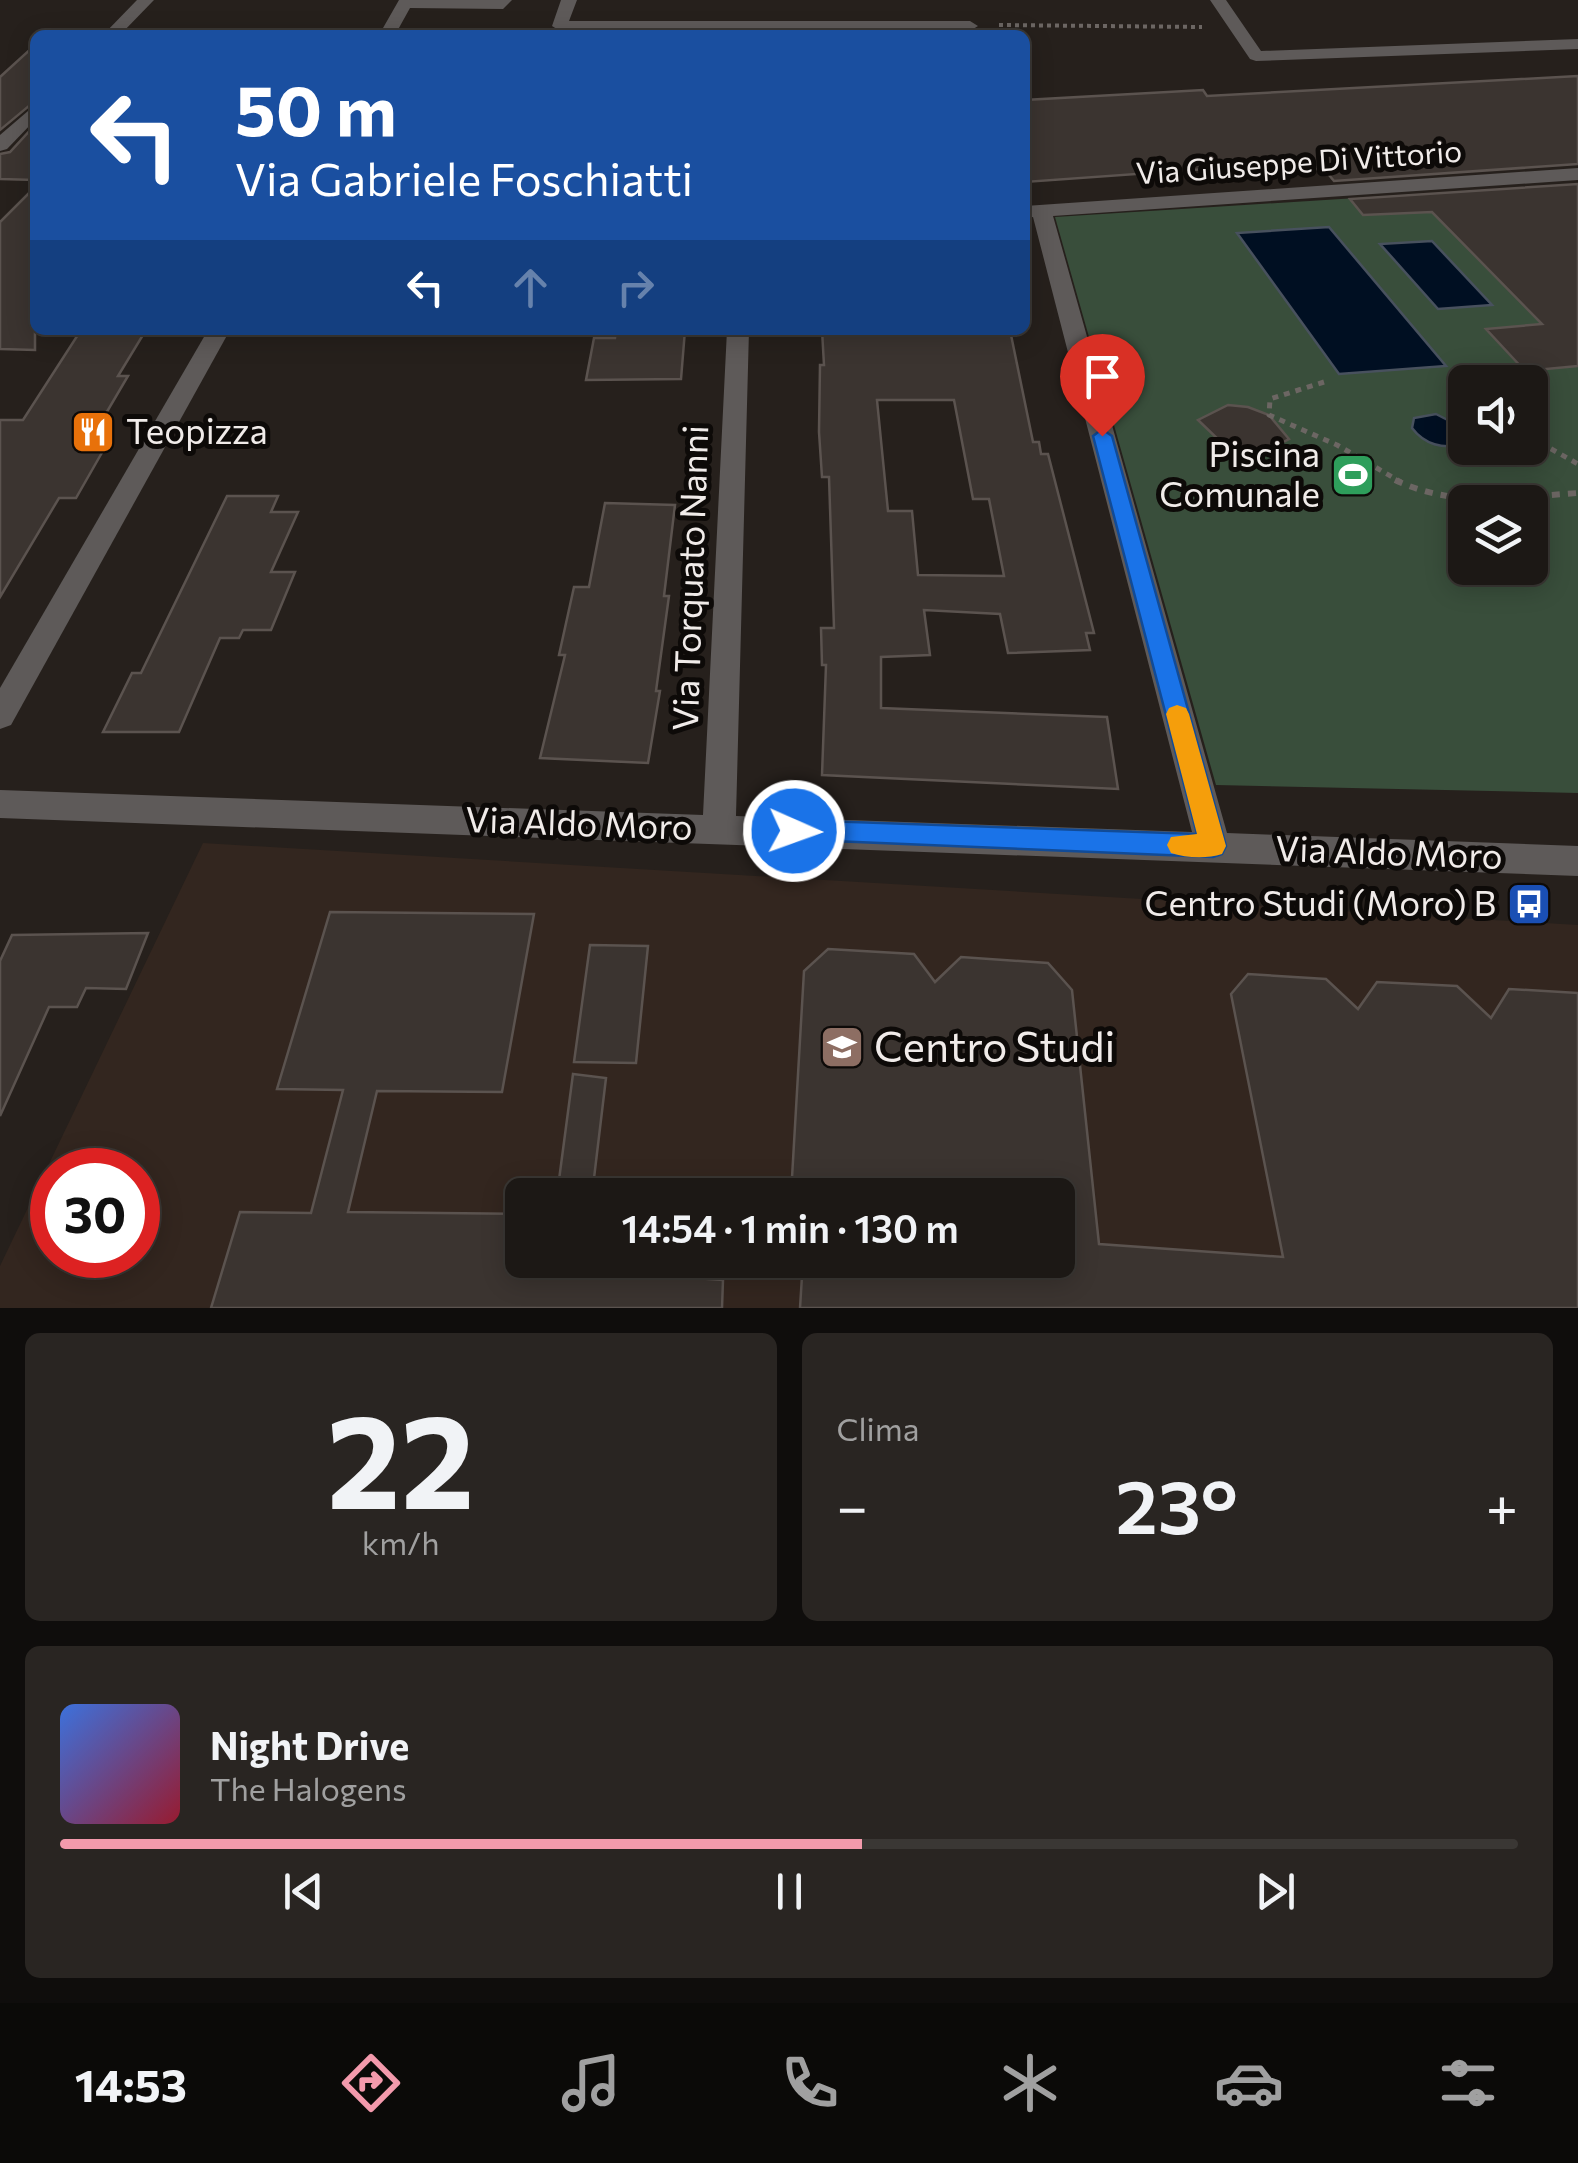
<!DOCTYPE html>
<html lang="it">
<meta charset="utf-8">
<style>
body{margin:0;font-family:Commissioner,sans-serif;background:#292522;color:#f1f3f6;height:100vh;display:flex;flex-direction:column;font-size:38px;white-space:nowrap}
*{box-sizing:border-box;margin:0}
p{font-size:32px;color:#a0a0a0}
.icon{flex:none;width:55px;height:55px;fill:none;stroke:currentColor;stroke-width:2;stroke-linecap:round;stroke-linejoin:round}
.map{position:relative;height:1308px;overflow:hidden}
.sheet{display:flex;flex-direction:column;gap:25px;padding:25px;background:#0f0d0c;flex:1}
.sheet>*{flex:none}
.guide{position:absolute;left:30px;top:30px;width:1000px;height:305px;border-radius:15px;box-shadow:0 5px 25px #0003,0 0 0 2px #3a3734;background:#1a4fa0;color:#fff;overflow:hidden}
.fabs{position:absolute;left:1448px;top:365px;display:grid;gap:20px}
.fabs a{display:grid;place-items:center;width:100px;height:100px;border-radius:15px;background:#1c1815;box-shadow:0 5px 25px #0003,0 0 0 2px #3a3734;font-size:50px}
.speed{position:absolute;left:30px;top:1148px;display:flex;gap:20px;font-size:50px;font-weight:700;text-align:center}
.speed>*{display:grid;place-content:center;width:130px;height:130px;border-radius:50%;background:#1c1815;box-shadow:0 5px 25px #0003,0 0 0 2px #3a3734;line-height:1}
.speed .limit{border:15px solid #d22;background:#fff;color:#111}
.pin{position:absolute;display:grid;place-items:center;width:85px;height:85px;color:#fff;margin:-102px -42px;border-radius:50% 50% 50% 0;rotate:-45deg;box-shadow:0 0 10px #0007}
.pin .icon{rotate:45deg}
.me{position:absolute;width:110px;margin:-55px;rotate:92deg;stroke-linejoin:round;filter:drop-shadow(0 0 8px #0008)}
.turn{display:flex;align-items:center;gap:35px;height:210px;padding:0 40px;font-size:45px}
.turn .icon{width:130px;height:130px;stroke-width:2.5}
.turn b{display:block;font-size:70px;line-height:85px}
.lanes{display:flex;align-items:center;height:95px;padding:0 40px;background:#0003;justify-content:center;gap:50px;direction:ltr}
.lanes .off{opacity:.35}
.big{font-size:75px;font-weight:600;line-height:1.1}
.sheet .tile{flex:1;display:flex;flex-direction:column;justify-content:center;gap:15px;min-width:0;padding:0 35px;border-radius:15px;background:#292522}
.sheet .dial{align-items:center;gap:0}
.dial b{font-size:130px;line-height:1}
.song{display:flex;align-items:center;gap:30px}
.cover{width:120px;height:120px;border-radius:15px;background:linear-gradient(135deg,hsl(220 70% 55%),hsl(350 70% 35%))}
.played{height:10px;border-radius:5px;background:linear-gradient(90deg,#f39aac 55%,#3a3734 55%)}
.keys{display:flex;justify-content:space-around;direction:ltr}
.heat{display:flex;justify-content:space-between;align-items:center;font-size:55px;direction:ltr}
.sheet .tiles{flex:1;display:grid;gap:25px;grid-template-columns:1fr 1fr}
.tile:last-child{grid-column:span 2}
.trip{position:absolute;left:505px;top:1178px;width:570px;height:100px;border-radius:15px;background:#1c1815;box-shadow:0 5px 25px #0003,0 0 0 2px #3a3734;font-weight:600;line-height:100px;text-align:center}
.tab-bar{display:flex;height:160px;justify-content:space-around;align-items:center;background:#0b0a08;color:#a0a0a0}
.tab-bar .icon{width:70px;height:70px}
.tab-bar .on{color:#f39aac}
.tab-bar b{font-size:45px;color:#f1f3f6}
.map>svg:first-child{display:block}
.built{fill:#33261f;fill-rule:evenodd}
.green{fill:#394e3b;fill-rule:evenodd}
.water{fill:#000f22;stroke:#48515e;stroke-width:2.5}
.building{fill:#3b3430;stroke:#5b534f;stroke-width:2.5;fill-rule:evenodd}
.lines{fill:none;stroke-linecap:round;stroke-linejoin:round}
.path-far2{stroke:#6c6663;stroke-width:4;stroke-dasharray:4 4;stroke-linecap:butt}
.path-far1{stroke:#6c6663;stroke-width:5;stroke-dasharray:6 6;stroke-linecap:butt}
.path{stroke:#6c6663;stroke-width:6;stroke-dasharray:8 8;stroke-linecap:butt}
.minor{fill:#5e5a59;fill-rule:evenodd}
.route{fill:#1a73e8;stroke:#114b97;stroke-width:2.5}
.slow{fill:#f59e0b}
.labels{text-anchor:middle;stroke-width:10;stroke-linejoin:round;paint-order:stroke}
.far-street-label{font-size:30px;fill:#f0ebe9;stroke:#0d0a08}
.poi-label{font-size:35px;fill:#f0ebe9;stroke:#0d0a08;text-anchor:end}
.street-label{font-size:35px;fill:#f0ebe9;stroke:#0d0a08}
.near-poi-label{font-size:42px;fill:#f0ebe9;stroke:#0d0a08;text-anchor:start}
</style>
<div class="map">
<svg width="1578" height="1308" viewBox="0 0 1578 1308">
<rect width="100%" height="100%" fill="#26201c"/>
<path class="built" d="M203 843 1578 925V1308H0V1266ZM52 1170H138V1255H52ZM522 1195H1058V1260H522Z"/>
<path class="green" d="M1578 184V793L1216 785 1055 217ZM1465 382H1530V448H1465ZM1465 502H1530V568H1465Z"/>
<g class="water">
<path d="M1329 227 1446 366 1339 374 1237 233Z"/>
<path d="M1432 241 1492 305 1438 309 1380 244Z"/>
<path d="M1436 414 1465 429 1463 444C1443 450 1424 444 1412 428L1414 418Z"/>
</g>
<g class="building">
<path d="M35 45V101L0 130V77Z"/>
<path d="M1578 76V164L1334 181 1324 169 1267 171 1262 165 1025 182V100L1203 90 1207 96Z"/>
<path d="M35 125V180L0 179V154L10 152Z"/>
<path d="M1578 184V366L1525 371 1486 329 1542 324 1432 212 1363 215 1350 199Z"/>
<path d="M35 187V350L0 349V222Z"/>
<path d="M81 330H146L118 376H128L85 449H104L76 498H59L0 597V420H23Z"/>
<path d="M616 330H685L681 379 586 380 594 338H615Z"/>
<path d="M822 330H1010L1033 442H1039L1041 454H1048L1094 633H1086L1090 650 1008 653 1000 614 924 610 930 655 881 657V708L1107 717 1118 789 822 775 826 665H822L821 628H834L829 477H822L819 432 820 365H824ZM877 400H954L973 499H989L1004 576 918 575 912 511H888Z"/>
<path d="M1228 405 1248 407 1269 415 1289 439 1264 452 1249 453 1225 446 1198 420Z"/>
<path d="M227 496H278L271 512H298L271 572H295L271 630H243L239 638H220L179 732H103L132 673H141Z"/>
<path d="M605 503 675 505 664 596H669L656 691H660L648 763 540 758 565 655H559L574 587H589Z"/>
<path d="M330 912 534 914 502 1092 377 1091 348 1212 522 1214V1260H653L652 1275 723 1280 722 1308H211L240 1212 311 1213 343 1090 277 1089Z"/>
<path d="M148 933 126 989 86 988 77 1007H49L0 1116V961L12 935Z"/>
<path d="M590 945 648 946 636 1063 574 1062Z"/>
<path d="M828 949 914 954 935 982 961 957 1048 963 1072 990 1099 1244 1283 1257 1231 994 1248 974 1326 979 1358 1009 1377 982 1457 986 1491 1018 1509 989 1578 993V1308H800L803 1260H1058V1195H791L804 971Z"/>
<path d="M573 1074 606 1078 592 1195H557Z"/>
</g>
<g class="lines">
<path class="path-far2" d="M999 25 1202 27"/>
<g class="path-far1">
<path d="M1459 379 1465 386"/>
<path d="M1324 382 1270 399 1269 415 1337 445 1401 482"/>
<path d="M1530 437 1578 464"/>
</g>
<path class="path" d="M1395 480C1457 509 1513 497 1578 493"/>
<g class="minor">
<path d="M137 0H154L120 35H103Z"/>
<path d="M399 0H512L503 9 410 8 395 35H379Z"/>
<path d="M561 0H577L569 21H970L978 26 970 31H560L552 26Z"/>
<path d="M1210 0H1226L1261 51 1578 39V49L1256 61 1250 59Z"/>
<path d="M35 105V120L7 149 0 151V135Z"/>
<path d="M1578 168V180L1053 216 1227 833 1578 846V876L0 818V790L703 815 727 330H749L736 816 1192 832 1033 217 1025 218V206Z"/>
<path d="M208 330H230L11 725 0 729V688Z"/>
</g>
</g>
<path class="route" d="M1102 429 1112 436 1226 846 1222 854 1213 857 785 839 782 831 785 823 794 820 1197 834 1093 436Z"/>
<path class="slow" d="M1177 705 1186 708 1189 714 1226 846 1222 854C1207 859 1186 858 1171 853L1167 845 1171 837 1197 834 1166 714 1169 708Z"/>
<defs>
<g id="restaurant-square" transform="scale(2.25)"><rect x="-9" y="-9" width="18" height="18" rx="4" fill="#e8710a" stroke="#0d0a08"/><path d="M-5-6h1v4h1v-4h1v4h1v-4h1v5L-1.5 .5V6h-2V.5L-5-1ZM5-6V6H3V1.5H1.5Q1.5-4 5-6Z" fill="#fff"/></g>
<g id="stadium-square" transform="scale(2.25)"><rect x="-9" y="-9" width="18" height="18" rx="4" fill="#2e9e5b" stroke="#0d0a08"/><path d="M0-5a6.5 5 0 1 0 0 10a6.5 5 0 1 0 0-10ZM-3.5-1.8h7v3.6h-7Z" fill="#fff"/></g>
<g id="bus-square" transform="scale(2.25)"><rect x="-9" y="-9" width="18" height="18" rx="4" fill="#1a4fb4" stroke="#0d0a08"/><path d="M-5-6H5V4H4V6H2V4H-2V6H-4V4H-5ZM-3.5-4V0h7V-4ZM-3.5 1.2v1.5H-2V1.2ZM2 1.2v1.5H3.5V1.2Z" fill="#fff"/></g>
<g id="school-square" transform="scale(2.25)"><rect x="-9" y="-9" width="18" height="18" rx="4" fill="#8d6e63" stroke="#0d0a08"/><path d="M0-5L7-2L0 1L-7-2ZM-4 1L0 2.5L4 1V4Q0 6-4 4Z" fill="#fff"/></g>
</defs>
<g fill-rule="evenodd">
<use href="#restaurant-square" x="93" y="432"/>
<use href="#stadium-square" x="1353" y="475"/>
<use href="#bus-square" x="1529" y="904"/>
<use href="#school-square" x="842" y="1047"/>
</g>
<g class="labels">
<g class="far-street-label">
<text transform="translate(1299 163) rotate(-4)" y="10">Via Giuseppe Di Vittorio</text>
</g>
<g class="poi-label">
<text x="126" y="444" text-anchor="start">Teopizza</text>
<text x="1320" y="467">Piscina<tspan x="1320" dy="40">Comunale</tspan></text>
<text x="1496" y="916">Centro Studi (Moro) B</text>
</g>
<g class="street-label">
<text transform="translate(691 578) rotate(-88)" y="12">Via Torquato Nanni</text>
<text transform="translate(579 824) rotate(2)" y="12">Via Aldo Moro</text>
<text transform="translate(1389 853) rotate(2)" y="12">Via Aldo Moro</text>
</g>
<g class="near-poi-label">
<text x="874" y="1062">Centro Studi</text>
</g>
</g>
</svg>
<div class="fabs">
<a><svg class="icon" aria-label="sound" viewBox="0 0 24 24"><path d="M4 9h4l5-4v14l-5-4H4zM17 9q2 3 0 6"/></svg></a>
<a><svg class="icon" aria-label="layers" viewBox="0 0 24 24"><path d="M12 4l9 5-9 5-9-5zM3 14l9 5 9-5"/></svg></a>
</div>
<div class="speed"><div class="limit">30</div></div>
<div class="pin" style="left:1102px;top:436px;background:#d93025"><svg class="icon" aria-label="arrive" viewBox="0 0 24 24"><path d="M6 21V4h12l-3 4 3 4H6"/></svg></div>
<svg class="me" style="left:794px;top:831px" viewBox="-20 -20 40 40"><circle r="17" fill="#1a73e8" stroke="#fff" stroke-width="3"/><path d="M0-11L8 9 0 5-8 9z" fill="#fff"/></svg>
<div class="trip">14:54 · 1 min · 130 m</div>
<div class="guide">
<div class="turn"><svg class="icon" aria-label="left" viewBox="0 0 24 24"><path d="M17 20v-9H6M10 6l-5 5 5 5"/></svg><div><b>50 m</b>Via Gabriele Foschiatti</div></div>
<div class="lanes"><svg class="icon" aria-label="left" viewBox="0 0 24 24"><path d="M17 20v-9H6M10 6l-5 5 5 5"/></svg><svg class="icon off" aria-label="ahead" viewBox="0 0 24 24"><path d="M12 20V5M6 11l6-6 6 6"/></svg><svg class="icon off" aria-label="right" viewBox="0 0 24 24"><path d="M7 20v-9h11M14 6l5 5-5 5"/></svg></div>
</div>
</div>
<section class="sheet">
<div class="tiles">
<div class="tile dial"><b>22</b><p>km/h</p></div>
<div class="tile"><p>Clima</p>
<div class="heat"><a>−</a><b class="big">23°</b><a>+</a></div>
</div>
<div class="tile">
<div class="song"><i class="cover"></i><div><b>Night Drive</b><p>The Halogens</p></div></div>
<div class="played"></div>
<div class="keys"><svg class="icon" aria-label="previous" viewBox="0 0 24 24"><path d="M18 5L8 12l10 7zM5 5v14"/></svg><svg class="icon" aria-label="pause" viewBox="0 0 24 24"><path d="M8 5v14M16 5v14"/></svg><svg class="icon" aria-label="next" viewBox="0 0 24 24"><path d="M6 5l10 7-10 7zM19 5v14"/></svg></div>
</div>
</div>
</section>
<nav class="tab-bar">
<b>14:53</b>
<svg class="icon on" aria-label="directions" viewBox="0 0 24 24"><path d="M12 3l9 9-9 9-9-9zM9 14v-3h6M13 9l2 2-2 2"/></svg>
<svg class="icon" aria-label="music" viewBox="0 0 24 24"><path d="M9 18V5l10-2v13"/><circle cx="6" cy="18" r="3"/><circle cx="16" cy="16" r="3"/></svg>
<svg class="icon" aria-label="phone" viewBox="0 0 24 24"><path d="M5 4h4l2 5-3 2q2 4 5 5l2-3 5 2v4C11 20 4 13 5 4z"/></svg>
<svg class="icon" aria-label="climate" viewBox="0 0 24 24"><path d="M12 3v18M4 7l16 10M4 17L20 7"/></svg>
<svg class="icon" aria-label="car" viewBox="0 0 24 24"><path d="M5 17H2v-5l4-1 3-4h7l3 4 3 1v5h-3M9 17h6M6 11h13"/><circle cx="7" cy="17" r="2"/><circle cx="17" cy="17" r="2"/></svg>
<svg class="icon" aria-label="filters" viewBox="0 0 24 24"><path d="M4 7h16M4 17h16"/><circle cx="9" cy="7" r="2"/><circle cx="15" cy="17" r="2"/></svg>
</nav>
